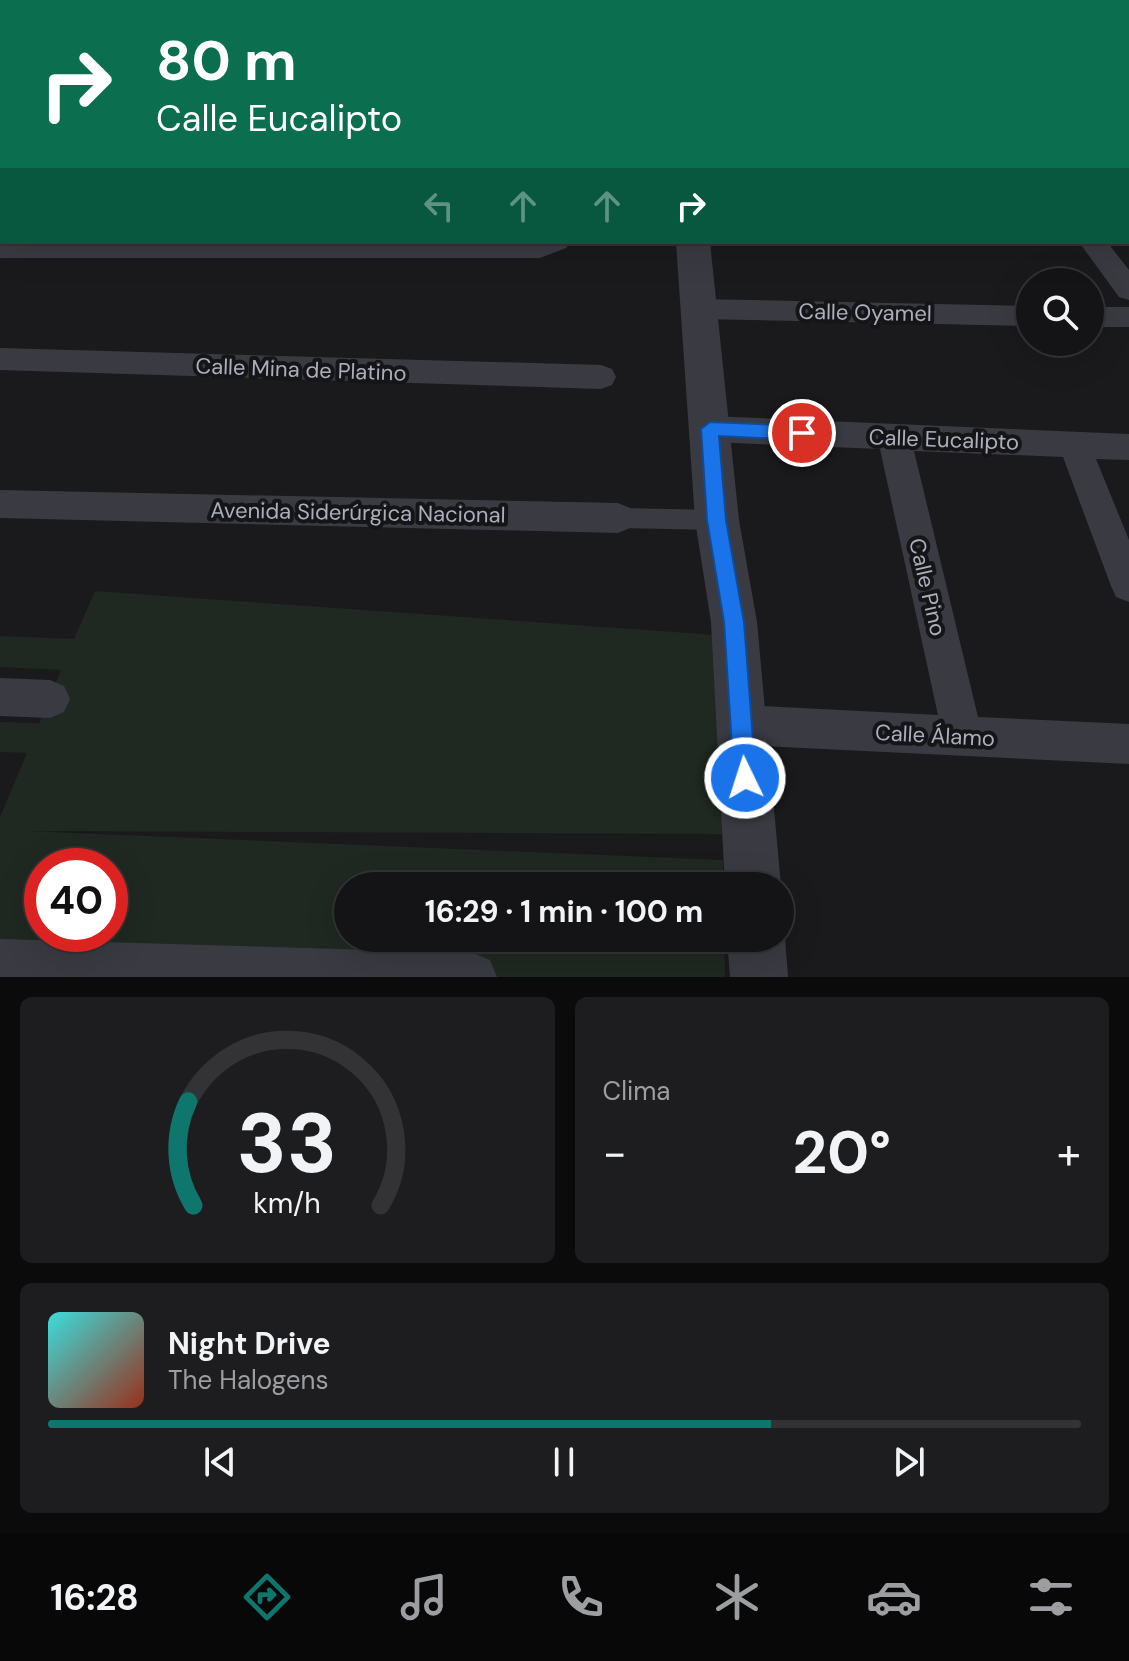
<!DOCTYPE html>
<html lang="es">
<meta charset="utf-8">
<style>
body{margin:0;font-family:"DM Sans",sans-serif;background:#1d1d1f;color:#f1f3f6;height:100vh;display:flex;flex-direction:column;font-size:30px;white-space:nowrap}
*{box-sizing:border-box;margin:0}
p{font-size:26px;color:#9d9ea1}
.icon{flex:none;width:44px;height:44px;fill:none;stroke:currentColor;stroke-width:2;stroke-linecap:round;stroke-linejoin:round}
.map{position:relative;height:977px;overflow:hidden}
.drawer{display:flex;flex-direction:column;gap:20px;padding:20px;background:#0b0b0c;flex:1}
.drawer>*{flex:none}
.top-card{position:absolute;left:0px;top:0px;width:1130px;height:244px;box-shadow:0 8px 32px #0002,0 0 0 2px #333335;background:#0b6e4f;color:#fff;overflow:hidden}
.buttons{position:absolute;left:1016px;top:268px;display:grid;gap:16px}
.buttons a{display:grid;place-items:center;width:88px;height:88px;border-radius:50%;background:#141416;box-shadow:0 8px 32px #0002,0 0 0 2px #333335;font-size:40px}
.speed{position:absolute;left:24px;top:848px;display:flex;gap:16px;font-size:40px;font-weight:700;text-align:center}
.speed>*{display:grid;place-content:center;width:104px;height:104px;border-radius:50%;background:#141416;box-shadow:0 8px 32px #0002,0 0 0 2px #333335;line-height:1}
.speed .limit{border:12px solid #d22;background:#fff;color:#111}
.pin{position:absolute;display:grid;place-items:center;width:68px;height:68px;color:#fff;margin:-34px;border:4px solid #fff;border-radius:50%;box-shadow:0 2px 8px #0007}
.me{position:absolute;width:88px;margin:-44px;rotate:356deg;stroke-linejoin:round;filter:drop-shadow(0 0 6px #0008)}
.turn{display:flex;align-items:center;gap:28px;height:168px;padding:0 24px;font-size:36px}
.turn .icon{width:104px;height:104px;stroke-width:2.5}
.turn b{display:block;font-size:56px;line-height:68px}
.lanes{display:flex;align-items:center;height:76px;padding:0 24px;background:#0003;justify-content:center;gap:40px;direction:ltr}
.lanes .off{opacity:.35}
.big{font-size:60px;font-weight:700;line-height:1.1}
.drawer .tile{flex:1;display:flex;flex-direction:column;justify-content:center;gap:12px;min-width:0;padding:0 28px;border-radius:12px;background:#1d1d1f}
.drawer .dial{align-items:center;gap:0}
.dial svg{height:208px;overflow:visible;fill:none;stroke:#333335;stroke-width:7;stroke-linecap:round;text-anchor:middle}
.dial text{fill:#f1f3f6;stroke:none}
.song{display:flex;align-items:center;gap:24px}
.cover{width:96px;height:96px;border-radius:12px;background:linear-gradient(135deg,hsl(180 70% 55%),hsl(10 70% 35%))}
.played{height:8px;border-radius:4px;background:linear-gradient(90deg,#0f766e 70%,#333335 70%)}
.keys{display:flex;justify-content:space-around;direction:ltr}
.heat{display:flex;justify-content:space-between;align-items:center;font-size:44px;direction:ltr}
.drawer .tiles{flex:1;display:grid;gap:20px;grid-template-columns:1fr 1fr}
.tile:last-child{grid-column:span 2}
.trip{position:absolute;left:334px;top:872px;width:460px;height:80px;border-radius:40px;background:#141416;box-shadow:0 8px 32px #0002,0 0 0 2px #333335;font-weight:700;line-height:80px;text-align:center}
.menu{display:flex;height:128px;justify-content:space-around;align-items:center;background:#080809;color:#9d9ea1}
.menu .icon{width:56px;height:56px}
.menu .selected{color:#0f766e}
.menu b{font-size:36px;color:#f1f3f6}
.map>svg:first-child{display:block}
.green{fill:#1f2821;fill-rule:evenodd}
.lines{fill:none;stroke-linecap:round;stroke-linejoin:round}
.pedestrian{fill:#3a3b42;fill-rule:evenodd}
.minor{fill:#3a3b42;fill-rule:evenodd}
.tertiary{fill:#3a3b42;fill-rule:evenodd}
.route{fill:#1a73e8;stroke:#114b97;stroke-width:2}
.labels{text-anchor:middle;stroke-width:8;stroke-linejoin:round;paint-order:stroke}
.street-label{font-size:22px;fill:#abafbd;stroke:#151518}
</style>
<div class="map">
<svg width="1129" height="977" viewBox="0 0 1129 977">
<rect width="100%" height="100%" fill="#1a1a1d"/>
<path class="green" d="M95 591 717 635 723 834 27 831 723 860V886H348V938H724L725 977H0V817L27 753 0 752V722L39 723 61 670 0 667V636L74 639ZM42 866H110V934H42Z"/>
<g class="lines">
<g class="pedestrian">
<rect x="0" y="87" width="2" height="10"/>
<rect x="0" y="155" width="2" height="10"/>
<path d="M618 508 717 510 726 513 729 520 726 527 717 530 618 528 609 525 606 518 609 511Z"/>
</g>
<g class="minor">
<rect x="584" y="0" width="20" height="2"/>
<path d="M912 0H933L934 2H913Z"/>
<rect x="0" y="67" width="2" height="14"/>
<path d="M0 240 2 242H570L566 248 540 258H0Z"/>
<path d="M1079 242H1107L1129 270V300L1119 297Z"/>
<path d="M699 299 1030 306V326L699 319 689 316 684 309 689 302Z"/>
<rect x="1090" y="307" width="39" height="20"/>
<path d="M0 348 601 365 612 369 616 377 612 385 601 389 0 370Z"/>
<path d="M710 416 1129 434V460L1096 459 1129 540V602L1116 597 1111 586 1063 457 914 451 978 717 1129 724V764L742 745 728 739 722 725 728 711 742 705 938 715 880 449 710 442 699 438 694 429 699 420Z"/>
<path d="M0 490 618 503 630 508 635 518 630 528 618 533 0 518Z"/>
<path d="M0 678 50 680 64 686 70 699 64 712 50 718 0 716Z"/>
<path d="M0 939 473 953 490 960 497 977H0Z"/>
</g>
<g class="tertiary">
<rect x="664" y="0" width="26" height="2"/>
<path d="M676 242H710L739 520 757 622 781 886 780 888 725 886 711 622 695 520Z"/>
<path d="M780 927 785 938 788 977H730L727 938H780Z"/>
</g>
</g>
<path class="route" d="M710 422 802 426 810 433 802 440 719 436 726 520 744 622 756 778 753 786 745 790 737 786 734 778 724 622 707 520 701 429Z"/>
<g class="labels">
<g class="street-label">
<text transform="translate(865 312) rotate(1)" y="8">Calle Oyamel</text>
<text transform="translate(301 369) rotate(2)" y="8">Calle Mina de Platino</text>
<text transform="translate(944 439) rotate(2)" y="8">Calle Eucalipto</text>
<text transform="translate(358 512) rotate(1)" y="8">Avenida Siderúrgica Nacional</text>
<text transform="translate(928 587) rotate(77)" y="8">Calle Pino</text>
<text transform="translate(935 735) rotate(3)" y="8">Calle Álamo</text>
</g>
</g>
</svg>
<div class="buttons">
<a><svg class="icon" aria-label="search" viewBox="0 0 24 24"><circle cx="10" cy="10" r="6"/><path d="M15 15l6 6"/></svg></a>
</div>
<div class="speed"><div class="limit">40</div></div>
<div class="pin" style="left:802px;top:433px;background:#d93025"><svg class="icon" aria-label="arrive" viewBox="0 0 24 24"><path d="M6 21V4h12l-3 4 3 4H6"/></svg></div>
<svg class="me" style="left:745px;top:778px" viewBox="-20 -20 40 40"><circle r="17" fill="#1a73e8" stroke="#fff" stroke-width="3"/><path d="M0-11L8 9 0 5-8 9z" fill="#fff"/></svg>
<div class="trip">16:29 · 1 min · 100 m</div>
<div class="top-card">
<div class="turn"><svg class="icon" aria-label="right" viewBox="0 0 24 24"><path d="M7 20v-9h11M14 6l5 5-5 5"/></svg><div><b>80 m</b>Calle Eucalipto</div></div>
<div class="lanes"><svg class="icon off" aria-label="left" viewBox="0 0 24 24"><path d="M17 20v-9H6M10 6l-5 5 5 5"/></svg><svg class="icon off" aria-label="ahead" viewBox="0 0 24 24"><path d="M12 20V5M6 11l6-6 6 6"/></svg><svg class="icon off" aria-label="ahead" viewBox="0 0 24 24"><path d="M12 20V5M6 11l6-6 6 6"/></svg><svg class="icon" aria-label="right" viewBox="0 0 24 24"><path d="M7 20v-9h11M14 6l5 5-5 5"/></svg></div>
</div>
</div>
<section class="drawer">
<div class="tiles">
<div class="tile dial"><svg viewBox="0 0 100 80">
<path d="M14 69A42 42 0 1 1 86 69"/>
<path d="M14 69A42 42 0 0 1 12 29" stroke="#0f766e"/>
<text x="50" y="56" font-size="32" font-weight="700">33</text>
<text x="50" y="72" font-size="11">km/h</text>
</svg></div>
<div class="tile"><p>Clima</p>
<div class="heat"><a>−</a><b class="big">20°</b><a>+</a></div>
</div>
<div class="tile">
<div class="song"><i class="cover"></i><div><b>Night Drive</b><p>The Halogens</p></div></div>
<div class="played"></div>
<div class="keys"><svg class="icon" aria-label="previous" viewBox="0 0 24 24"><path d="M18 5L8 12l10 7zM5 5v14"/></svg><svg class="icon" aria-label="pause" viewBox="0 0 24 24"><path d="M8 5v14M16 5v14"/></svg><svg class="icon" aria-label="next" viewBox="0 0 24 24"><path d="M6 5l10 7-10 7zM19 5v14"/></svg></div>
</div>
</div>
</section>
<nav class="menu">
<b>16:28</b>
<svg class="icon selected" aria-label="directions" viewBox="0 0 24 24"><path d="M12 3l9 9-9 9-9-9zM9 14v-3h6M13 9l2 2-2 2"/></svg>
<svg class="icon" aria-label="music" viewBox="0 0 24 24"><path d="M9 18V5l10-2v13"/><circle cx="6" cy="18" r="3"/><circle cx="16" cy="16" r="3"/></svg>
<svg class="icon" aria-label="phone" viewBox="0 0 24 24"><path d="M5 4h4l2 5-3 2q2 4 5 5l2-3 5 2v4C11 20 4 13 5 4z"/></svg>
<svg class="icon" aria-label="climate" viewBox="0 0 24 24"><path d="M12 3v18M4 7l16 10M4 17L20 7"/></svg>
<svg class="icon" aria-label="car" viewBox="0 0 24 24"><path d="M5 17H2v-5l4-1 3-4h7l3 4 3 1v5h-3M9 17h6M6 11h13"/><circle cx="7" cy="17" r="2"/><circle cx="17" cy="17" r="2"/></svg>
<svg class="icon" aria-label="filters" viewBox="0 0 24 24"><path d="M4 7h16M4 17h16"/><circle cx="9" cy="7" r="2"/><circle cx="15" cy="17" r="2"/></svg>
</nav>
